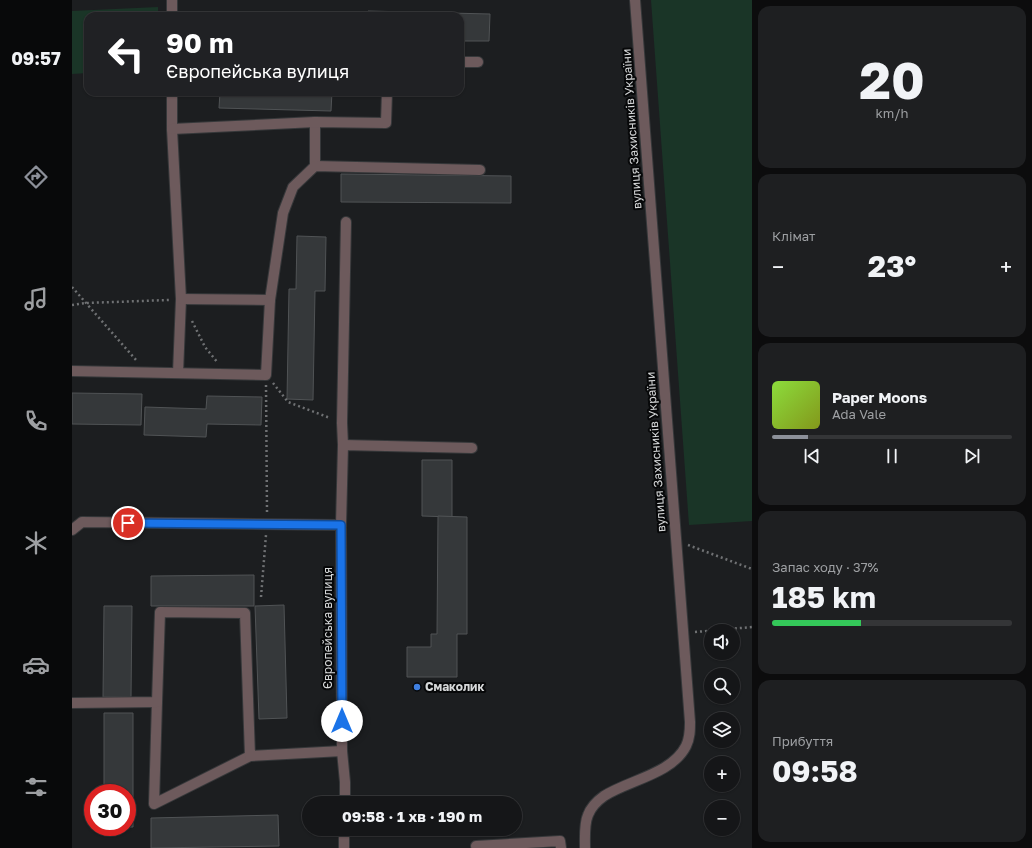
<!DOCTYPE html>
<html lang="uk">
<meta charset="utf-8">
<style>
body{margin:0;font-family:"Golos Text",sans-serif;background:#1e1f21;color:#f1f3f6;height:100vh;display:flex;flex-direction:column;font-size:15px;white-space:nowrap}
*{box-sizing:border-box;margin:0}
p{font-size:13px;color:#9d9fa2}
.icon{flex:none;width:22px;height:22px;fill:none;stroke:currentColor;stroke-width:2;stroke-linecap:round;stroke-linejoin:round}
.map{position:relative;flex:1;overflow:hidden}
.sheet{display:flex;flex-direction:column;gap:6px;padding:6px;background:#0c0c0d;width:280px}
.sheet>*{flex:none}
.hud{position:absolute;left:12px;top:12px;width:380px;height:84px;border-radius:12px;box-shadow:0 1px 3px #0004,0 0 0 1px #343537;background:#202124;color:#fff;overflow:hidden}
.controls{position:absolute;left:632px;top:624px;display:grid;gap:8px}
.controls a{display:grid;place-items:center;width:36px;height:36px;border-radius:50%;background:#151618;box-shadow:0 1px 3px #0004,0 0 0 1px #343537;font-size:20px}
.speed{position:absolute;left:12px;top:784px;display:flex;gap:8px;font-size:20px;font-weight:700;text-align:center}
.speed>*{display:grid;place-content:center;width:52px;height:52px;border-radius:50%;background:#151618;box-shadow:0 1px 3px #0004,0 0 0 1px #343537;line-height:1}
.speed .limit{border:6px solid #d22;background:#fff;color:#111}
.pin{position:absolute;display:grid;place-items:center;width:34px;height:34px;color:#fff;margin:-17px;border:2px solid #fff;border-radius:50%;box-shadow:0 1px 4px #0007}
.me{position:absolute;width:44px;margin:-22px;rotate:0deg;stroke-linejoin:round;filter:drop-shadow(0 0 3px #0008)}
.turn{display:flex;align-items:center;gap:14px;height:84px;padding:0 16px;font-size:18px}
.turn .icon{width:52px;height:52px;stroke-width:2.5}
.turn b{display:block;font-size:28px;line-height:34px}
.big{font-size:30px;font-weight:700;line-height:1.1}
.sheet .tile{flex:1;display:flex;flex-direction:column;justify-content:center;gap:6px;min-width:0;padding:0 14px;border-radius:12px;background:#1e1f21}
.sheet .dial{align-items:center;gap:0}
.dial b{font-size:52px;line-height:1}
.song{display:flex;align-items:center;gap:12px}
.cover{width:48px;height:48px;border-radius:6px;background:linear-gradient(135deg,hsl(90 70% 55%),hsl(70 70% 35%))}
.played{height:4px;border-radius:2px;background:linear-gradient(90deg,#8c9099 15%,#343537 15%)}
.keys{display:flex;justify-content:space-around;direction:ltr}
.heat{display:flex;justify-content:space-between;align-items:center;font-size:22px;direction:ltr}
.charge{height:6px;border-radius:3px;background:linear-gradient(90deg,#34c759 37%,#343537 0)}
.trip{position:absolute;left:230px;top:796px;width:220px;height:40px;border-radius:20px;background:#151618;box-shadow:0 1px 3px #0004,0 0 0 1px #343537;font-weight:700;line-height:40px;text-align:center}
main{display:flex;flex:1;min-height:0}
.menu{display:flex;flex-direction:column;width:72px;justify-content:space-around;align-items:center;background:#08090a;color:#9d9fa2}
.menu .icon{width:28px;height:28px}
.menu .on{color:#8c9099}
.menu b{font-size:18px;color:#f1f3f6}
.map>svg:first-child{display:block}
.green{fill:#1a3527}
.building{fill:#35383a;stroke:#505355}
.lines{fill:none;stroke-linecap:round;stroke-linejoin:round}
.minor-casing{stroke:#36383a;stroke-width:12}
.path{stroke:#6f7173;stroke-width:2.5;stroke-dasharray:2 3;stroke-linecap:butt}
.minor{stroke:#6d5a5c;stroke-width:10}
.route-casing{stroke:#114b97;stroke-width:10}
.route{stroke:#1a73e8;stroke-width:7}
.shop-dot{fill:#3f7fe0;stroke:#070809;stroke-width:1.5}
.labels{text-anchor:middle;stroke-width:4;stroke-linejoin:round;paint-order:stroke}
.street-label{font-size:12px;fill:#d6d8d9;stroke:#070809}
.poi-label{font-size:12px;font-weight:bold;fill:#d6d8d9;stroke:#070809;text-anchor:start}
</style>
<main>
<nav class="menu">
<b>09:57</b>
<svg class="icon on" aria-label="directions" viewBox="0 0 24 24"><path d="M12 3l9 9-9 9-9-9zM9 14v-3h6M13 9l2 2-2 2"/></svg>
<svg class="icon" aria-label="music" viewBox="0 0 24 24"><path d="M9 18V5l10-2v13"/><circle cx="6" cy="18" r="3"/><circle cx="16" cy="16" r="3"/></svg>
<svg class="icon" aria-label="phone" viewBox="0 0 24 24"><path d="M5 4h4l2 5-3 2q2 4 5 5l2-3 5 2v4C11 20 4 13 5 4z"/></svg>
<svg class="icon" aria-label="climate" viewBox="0 0 24 24"><path d="M12 3v18M4 7l16 10M4 17L20 7"/></svg>
<svg class="icon" aria-label="car" viewBox="0 0 24 24"><path d="M5 17H2v-5l4-1 3-4h7l3 4 3 1v5h-3M9 17h6M6 11h13"/><circle cx="7" cy="17" r="2"/><circle cx="17" cy="17" r="2"/></svg>
<svg class="icon" aria-label="filters" viewBox="0 0 24 24"><path d="M4 7h16M4 17h16"/><circle cx="9" cy="7" r="2"/><circle cx="15" cy="17" r="2"/></svg>
</nav>
<div class="map">
<svg width="680" height="848" viewBox="0 0 680 848">
<rect width="100%" height="100%" fill="#1c1e20"/>
<g class="green">
<path d="M579 0H680V521L617 525Z"/>
<path d="M86 7V16H16V73L0 74V11Z"/>
</g>
<g class="building">
<path d="M296 11 418 14 417 41H388V16H296Z"/>
<path d="M148 92H260L259 111 147 108Z"/>
<path d="M269 174 439 176V203L269 202Z"/>
<path d="M225 236 254 237 253 291H243L241 400 215 399 217 289H224Z"/>
<path d="M0 393 70 394 69 425 0 424Z"/>
<path d="M135 396 190 397 189 425 135 424 134 437 72 435 73 407 134 409Z"/>
<path d="M350 460H380V517L350 516Z"/>
<path d="M366 516 395 517V634H385V677H335V647H359V634H365Z"/>
<path d="M182 575V606H79V576Z"/>
<path d="M212 605 215 718 187 719 183 606Z"/>
<path d="M32 606H60L59 697H31Z"/>
<path d="M32 713H61V827H55V793H32Z"/>
<path d="M206 815 207 846 79 848V818Z"/>
</g>
<g class="lines">
<g class="minor-casing">
<g id="minor">
<path d="M100 16V0"/>
<path d="M388 62H406"/>
<path d="M100 92V129L109 299 106 373"/>
<path d="M243 122V166"/>
<path d="M100 129 243 122 314 123 315 92"/>
<path d="M109 299 198 300 211 213 221 187 243 166 408 170"/>
<path d="M0 371 194 375 198 300"/>
<path d="M271 445 270 423 274 222"/>
<path d="M0 530 10 522 269 525"/>
<path d="M85 702 82 804 178 756"/>
<path d="M0 703 85 702 88 612 173 613 178 756 270 751"/>
<path d="M273 803V782L270 751 269 525 271 445 400 448"/>
<path d="M404 846 488 841 489 848"/>
<path d="M272 848V829"/>
<path d="M513 848C513 837 512 824 516 815 519 807 525 801 532 796 557 780 600 774 614 746 618 738 618 730 618 722L563 0"/>
</g>
</g>
<g class="path">
<path d="M0 287 64 360"/>
<path d="M0 305 14 303 97 300"/>
<path d="M120 321 133 347 146 363"/>
<path d="M201 383 216 402 258 418"/>
<path d="M194 385 195 512"/>
<path d="M616 545 680 569"/>
<path d="M189 597 194 535"/>
<path d="M623 632 680 627"/>
</g>
<use href="#minor" class="minor"/>
</g>
<g class="lines">
<g class="route-casing">
<path id="route" d="M56 523 269 525 270 721"/>
</g>
<use href="#route" class="route"/>
</g>
<circle class="shop-dot" cx="345" cy="687" r="4"/>
<g class="labels">
<g class="street-label">
<text transform="translate(560 129) rotate(-94)" y="4">вулиця Захисників України</text>
<text transform="translate(584 452) rotate(-94)" y="4">вулиця Захисників України</text>
<text transform="translate(256 628) rotate(-90)" y="4">Європейська вулиця</text>
</g>
<g class="poi-label">
<text x="353" y="691">Смаколик</text>
</g>
</g>
</svg>
<div class="controls">
<a><svg class="icon" aria-label="sound" viewBox="0 0 24 24"><path d="M4 9h4l5-4v14l-5-4H4zM17 9q2 3 0 6"/></svg></a>
<a><svg class="icon" aria-label="search" viewBox="0 0 24 24"><circle cx="10" cy="10" r="6"/><path d="M15 15l6 6"/></svg></a>
<a><svg class="icon" aria-label="layers" viewBox="0 0 24 24"><path d="M12 4l9 5-9 5-9-5zM3 14l9 5 9-5"/></svg></a>
<a>+</a>
<a>−</a>
</div>
<div class="speed"><div class="limit">30</div></div>
<div class="pin" style="left:56px;top:523px;background:#d93025"><svg class="icon" aria-label="arrive" viewBox="0 0 24 24"><path d="M6 21V4h12l-3 4 3 4H6"/></svg></div>
<svg class="me" style="left:270px;top:721px" viewBox="-20 -20 40 40"><circle r="19" fill="#fff"/><path d="M0-13L10 11 0 6-10 11z" fill="#1a73e8"/></svg>
<div class="trip">09:58 · 1 хв · 190 m</div>
<div class="hud">
<div class="turn"><svg class="icon" aria-label="left" viewBox="0 0 24 24"><path d="M17 20v-9H6M10 6l-5 5 5 5"/></svg><div><b>90 m</b>Європейська вулиця</div></div>
</div>
</div>
<section class="sheet">
<div class="tile dial"><b>20</b><p>km/h</p></div>
<div class="tile"><p>Клімат</p>
<div class="heat"><a>−</a><b class="big">23°</b><a>+</a></div>
</div>
<div class="tile">
<div class="song"><i class="cover"></i><div><b>Paper Moons</b><p>Ada Vale</p></div></div>
<div class="played"></div>
<div class="keys"><svg class="icon" aria-label="previous" viewBox="0 0 24 24"><path d="M18 5L8 12l10 7zM5 5v14"/></svg><svg class="icon" aria-label="pause" viewBox="0 0 24 24"><path d="M8 5v14M16 5v14"/></svg><svg class="icon" aria-label="next" viewBox="0 0 24 24"><path d="M6 5l10 7-10 7zM19 5v14"/></svg></div>
</div>
<div class="tile"><p>Запас ходу · 37%</p><b class="big">185 km</b><div class="charge"></div></div>
<div class="tile"><p>Прибуття</p><b class="big">09:58</b></div>
</section>
</main>
